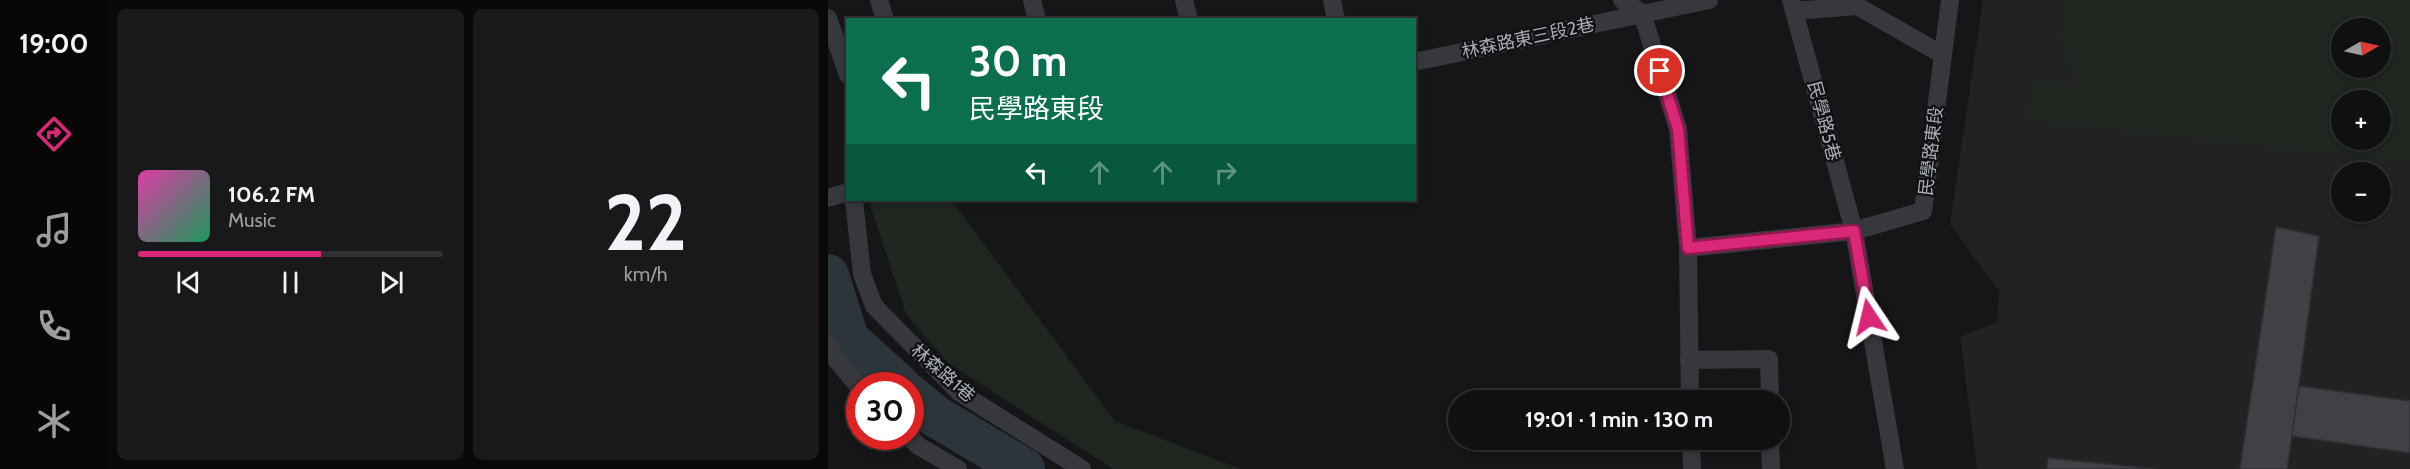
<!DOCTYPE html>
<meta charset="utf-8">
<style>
body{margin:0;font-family:Cabin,"Noto Sans TC",sans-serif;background:#19191b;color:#f1f3f6;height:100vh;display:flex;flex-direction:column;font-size:22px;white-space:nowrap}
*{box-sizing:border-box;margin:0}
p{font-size:20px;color:#9c9d9f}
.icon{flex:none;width:33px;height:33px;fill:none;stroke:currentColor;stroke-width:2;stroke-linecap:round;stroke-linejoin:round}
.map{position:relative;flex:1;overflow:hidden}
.sheet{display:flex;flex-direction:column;gap:9px;padding:9px;background:#09090a;width:720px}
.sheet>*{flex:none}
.banner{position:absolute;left:18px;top:18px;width:570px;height:183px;border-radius:0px;box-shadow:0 3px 9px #0003,0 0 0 2px #303032;background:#0b6e4f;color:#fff;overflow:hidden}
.needle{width:39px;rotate:81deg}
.controls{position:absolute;left:1503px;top:18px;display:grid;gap:12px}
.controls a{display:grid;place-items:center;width:60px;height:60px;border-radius:50%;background:#101012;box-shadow:0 3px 9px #0003,0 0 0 2px #303032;font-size:30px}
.speed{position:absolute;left:18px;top:372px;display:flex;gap:12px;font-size:30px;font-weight:700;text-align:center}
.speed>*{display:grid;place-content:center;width:78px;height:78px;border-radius:50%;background:#101012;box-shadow:0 3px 9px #0003,0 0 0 2px #303032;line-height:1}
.speed .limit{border:9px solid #d22;background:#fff;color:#111}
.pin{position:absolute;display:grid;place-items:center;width:51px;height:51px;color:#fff;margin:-26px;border:3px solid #fff;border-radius:50%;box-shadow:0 2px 6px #0007}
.me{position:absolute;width:66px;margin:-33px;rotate:350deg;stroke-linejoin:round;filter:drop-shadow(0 0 4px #0008)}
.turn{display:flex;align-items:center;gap:21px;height:126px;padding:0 24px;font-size:27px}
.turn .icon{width:78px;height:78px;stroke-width:2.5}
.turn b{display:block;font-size:42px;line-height:51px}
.lanes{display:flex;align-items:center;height:57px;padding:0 24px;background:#0003;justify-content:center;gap:30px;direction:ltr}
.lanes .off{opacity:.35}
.sheet .widget{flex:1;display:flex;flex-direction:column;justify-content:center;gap:9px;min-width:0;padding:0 21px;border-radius:9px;background:#19191b}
.sheet .dial{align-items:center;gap:0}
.dial b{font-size:78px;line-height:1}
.song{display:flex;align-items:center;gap:18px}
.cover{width:72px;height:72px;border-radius:9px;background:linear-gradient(135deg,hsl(320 70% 55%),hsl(150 70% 35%))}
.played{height:6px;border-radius:3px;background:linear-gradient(90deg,#db2777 60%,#303032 60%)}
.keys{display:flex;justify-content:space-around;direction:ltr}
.sheet .tiles{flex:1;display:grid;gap:9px;grid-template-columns:repeat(2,1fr)}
.trip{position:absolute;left:620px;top:390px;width:342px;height:60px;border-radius:30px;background:#101012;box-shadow:0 3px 9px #0003,0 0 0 2px #303032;font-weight:800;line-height:60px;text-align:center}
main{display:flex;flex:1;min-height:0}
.tabs{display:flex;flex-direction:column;width:108px;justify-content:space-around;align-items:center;background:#060607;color:#9c9d9f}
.tabs .icon{width:42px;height:42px}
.tabs .current{color:#db2777}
.tabs b{font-size:27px;color:#f1f3f6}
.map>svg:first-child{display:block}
.built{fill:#222225;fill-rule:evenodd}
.green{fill:#1e261f;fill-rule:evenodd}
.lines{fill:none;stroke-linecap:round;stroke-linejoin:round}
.river{stroke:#2c353c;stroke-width:42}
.building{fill:#404145;stroke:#303034;stroke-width:1.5}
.street{stroke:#37383d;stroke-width:18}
.route-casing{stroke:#8e194d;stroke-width:15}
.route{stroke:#db2777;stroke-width:10}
.labels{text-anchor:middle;stroke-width:4.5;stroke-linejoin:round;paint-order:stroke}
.street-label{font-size:18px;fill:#a8adb8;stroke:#111113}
</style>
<main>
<nav class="tabs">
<b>19:00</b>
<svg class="icon current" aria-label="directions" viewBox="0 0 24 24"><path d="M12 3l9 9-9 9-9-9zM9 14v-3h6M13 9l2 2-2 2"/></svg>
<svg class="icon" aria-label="music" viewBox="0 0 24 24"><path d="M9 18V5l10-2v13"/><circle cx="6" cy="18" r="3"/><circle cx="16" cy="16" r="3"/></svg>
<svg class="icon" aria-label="phone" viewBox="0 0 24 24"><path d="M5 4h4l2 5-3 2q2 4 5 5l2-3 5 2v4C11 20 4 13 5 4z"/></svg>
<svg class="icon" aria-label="climate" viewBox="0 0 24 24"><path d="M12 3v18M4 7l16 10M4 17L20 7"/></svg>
</nav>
<section class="sheet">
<div class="tiles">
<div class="widget">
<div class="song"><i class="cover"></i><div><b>106.2 FM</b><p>Music</p></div></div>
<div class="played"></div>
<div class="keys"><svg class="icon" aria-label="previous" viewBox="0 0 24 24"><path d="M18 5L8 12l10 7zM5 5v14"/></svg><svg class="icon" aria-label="pause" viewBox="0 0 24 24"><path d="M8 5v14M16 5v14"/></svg><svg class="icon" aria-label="next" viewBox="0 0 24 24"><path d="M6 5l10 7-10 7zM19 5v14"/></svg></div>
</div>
<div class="widget dial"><b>22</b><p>km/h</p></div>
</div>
</section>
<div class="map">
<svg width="1582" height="469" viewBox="0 0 1582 469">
<rect width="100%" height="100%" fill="#161618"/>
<path class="built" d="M1155 0H1582V469H1149L1132 337 1169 322 1171 291 1122 224ZM1514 28H1552V68H1514ZM1514 100H1552V140H1514ZM1514 172H1552V212H1514Z"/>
<g class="green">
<path d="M1235 0H1582V162L1200 120 1205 81 1250 87 1234 38ZM1514 28H1552V68H1514ZM1514 100H1552V140H1514Z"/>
<path d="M51 200H123L287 421 413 469H285L120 363 78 314 41 201Z"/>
</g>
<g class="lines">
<g class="river">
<path d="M0 275 20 339 72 386"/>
<path d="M82 395 107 416 196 469"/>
</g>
</g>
<g class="building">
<path d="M1448 227 1491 236 1464 436 1459 469H1412Z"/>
<path d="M1471 386 1582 401V453L1464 436Z"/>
<path d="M1220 458 1328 469H1219Z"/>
</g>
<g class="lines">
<g class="street">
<path d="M51 0 57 20"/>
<path d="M204 0 209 20"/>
<path d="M356 0 361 20"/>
<path d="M504 0 508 20"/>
<path d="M794 0 814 13 850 129 860 248 1026 231 1095 211 1122 0"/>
<path d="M963 0 1026 231 1067 469"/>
<path d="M966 11 1029 6 1115 55"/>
<path d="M0 18 20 75"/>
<path d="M586 62 881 0"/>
<path d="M0 198 20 192"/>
<path d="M26 200 34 274 46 306 131 392 254 469"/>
<path d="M860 248 862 400"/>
<path d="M0 344 9 361 32 388"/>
<path d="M861 360 941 359 942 400"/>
<path d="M81 436 89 445 130 469"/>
<path d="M863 440 864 469"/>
<path d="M942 440 943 469"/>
</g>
</g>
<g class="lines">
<g class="route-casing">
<path id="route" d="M832 71 850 129 860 248 1026 231 1041 317"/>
</g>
<use href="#route" class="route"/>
</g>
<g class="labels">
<g class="street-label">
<text transform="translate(700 38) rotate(-12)" y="6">林森路東三段2巷</text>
<text transform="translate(996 121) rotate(75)" y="6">民學路5巷</text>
<text transform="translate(1103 151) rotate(-83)" y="6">民學路東段</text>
<text transform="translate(115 373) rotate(41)" y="6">林森路1巷</text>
</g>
</g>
</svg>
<div class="controls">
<a><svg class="needle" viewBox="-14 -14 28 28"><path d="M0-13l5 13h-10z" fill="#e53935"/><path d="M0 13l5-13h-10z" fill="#9c9d9f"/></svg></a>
<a>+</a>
<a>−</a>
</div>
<div class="speed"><div class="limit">30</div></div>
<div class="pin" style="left:832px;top:71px;background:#d93025"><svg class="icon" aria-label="arrive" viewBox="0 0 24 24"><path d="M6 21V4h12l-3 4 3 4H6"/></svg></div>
<svg class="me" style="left:1041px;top:317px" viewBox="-20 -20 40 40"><path d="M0-17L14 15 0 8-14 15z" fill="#db2777" stroke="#fff" stroke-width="4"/></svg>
<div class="trip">19:01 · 1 min · 130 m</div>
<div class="banner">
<div class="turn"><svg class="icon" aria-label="left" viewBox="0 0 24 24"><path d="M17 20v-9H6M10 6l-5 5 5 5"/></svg><div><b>30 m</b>民學路東段</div></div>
<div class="lanes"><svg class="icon" aria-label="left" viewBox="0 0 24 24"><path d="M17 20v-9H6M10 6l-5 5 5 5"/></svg><svg class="icon off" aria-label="ahead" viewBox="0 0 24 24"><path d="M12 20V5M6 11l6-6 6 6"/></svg><svg class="icon off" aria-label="ahead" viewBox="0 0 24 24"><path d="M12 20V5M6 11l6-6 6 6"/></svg><svg class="icon off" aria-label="right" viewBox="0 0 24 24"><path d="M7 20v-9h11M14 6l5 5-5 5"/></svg></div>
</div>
</div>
</main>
